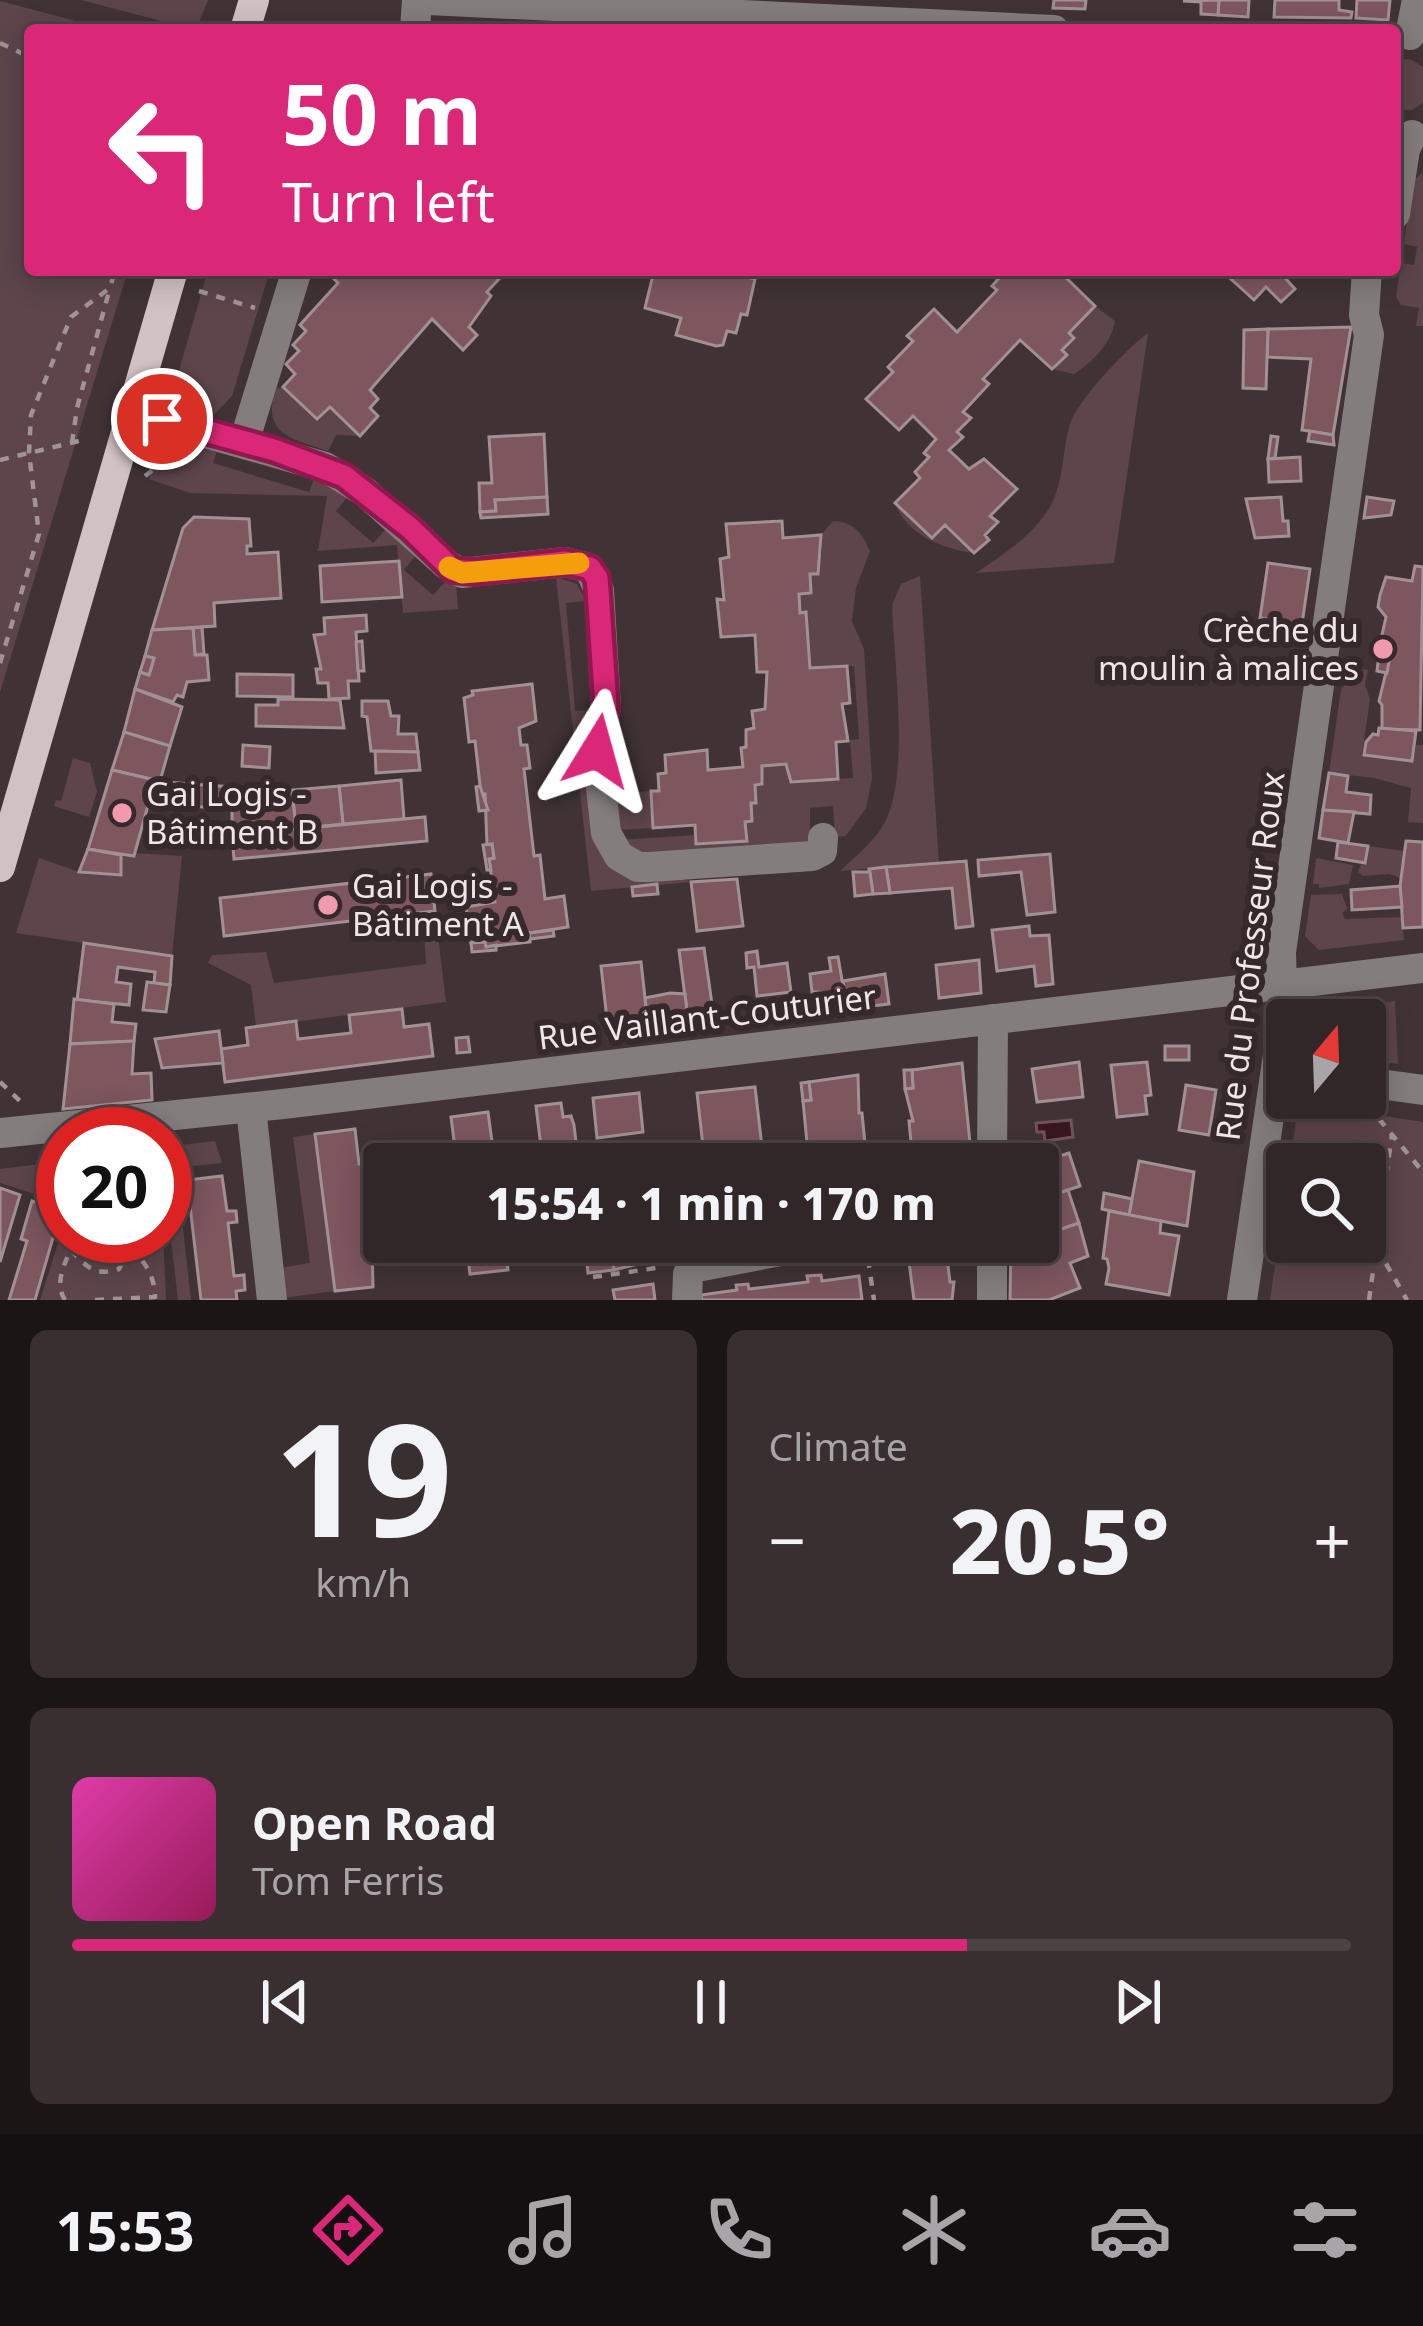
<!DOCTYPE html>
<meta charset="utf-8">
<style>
body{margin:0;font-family:"Noto Sans",sans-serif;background:#392e30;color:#f1f3f6;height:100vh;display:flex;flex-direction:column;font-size:45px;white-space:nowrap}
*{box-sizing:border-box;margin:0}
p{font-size:39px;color:#a8a5a8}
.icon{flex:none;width:66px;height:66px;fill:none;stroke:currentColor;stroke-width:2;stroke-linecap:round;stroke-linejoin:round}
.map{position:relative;height:1300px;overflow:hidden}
.drawer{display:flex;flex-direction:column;gap:30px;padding:30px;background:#1b1516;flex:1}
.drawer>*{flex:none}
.banner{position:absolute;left:24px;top:24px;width:1377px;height:252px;border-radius:12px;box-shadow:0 6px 30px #0003,0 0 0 3px #4c4345;background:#db2777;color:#fff;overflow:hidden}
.needle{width:78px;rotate:19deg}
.buttons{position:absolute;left:1266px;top:999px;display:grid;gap:24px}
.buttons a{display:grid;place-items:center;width:120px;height:120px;border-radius:12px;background:#312628;box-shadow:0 6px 30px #0003,0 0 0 3px #4c4345;font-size:60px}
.speed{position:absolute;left:36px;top:1107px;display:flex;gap:24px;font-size:60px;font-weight:700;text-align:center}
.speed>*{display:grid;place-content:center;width:156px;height:156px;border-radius:50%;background:#312628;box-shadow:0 6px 30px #0003,0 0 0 3px #4c4345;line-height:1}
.speed .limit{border:18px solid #d22;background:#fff;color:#111}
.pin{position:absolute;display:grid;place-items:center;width:102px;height:102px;color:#fff;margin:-51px;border:6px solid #fff;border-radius:50%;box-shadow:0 3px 12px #0007}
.me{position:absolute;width:132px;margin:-66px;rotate:8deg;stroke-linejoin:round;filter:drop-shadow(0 0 9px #0008)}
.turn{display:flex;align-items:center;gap:42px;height:252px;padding:0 60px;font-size:54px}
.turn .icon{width:156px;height:156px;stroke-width:2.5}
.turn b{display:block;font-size:84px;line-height:102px}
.big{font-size:90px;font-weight:800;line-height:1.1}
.drawer .card{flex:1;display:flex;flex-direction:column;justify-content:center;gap:18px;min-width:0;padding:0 42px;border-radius:18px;background:#392e30}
.drawer .dial{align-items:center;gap:0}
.dial b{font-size:156px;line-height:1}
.song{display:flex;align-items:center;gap:36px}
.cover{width:144px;height:144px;border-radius:18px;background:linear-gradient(135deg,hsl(320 70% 55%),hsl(330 70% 35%))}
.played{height:12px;border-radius:6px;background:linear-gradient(90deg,#db2777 70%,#4c4345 70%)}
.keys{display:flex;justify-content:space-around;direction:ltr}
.heat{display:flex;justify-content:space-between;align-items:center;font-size:66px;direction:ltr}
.drawer .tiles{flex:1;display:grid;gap:30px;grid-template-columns:1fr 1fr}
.card:last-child{grid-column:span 2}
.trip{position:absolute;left:363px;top:1143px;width:696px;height:120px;border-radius:12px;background:#312628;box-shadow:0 6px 30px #0003,0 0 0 3px #4c4345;font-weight:800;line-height:120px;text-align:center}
.dock{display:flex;height:192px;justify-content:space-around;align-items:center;background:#140f10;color:#a8a5a8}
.dock .icon{width:84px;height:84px}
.dock .current{color:#db2777}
.dock b{font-size:54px;color:#f1f3f6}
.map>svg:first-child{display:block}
.green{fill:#5d454a}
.water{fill:#38171f;stroke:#6f555b;stroke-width:3}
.building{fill:#7d565e;stroke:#a29194;stroke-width:3}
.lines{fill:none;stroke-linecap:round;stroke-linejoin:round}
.path{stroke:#a09496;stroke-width:4.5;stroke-dasharray:9 9;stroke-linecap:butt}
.minor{stroke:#847d7e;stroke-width:30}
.major{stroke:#d0c1c4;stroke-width:30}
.route-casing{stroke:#8e194d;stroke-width:30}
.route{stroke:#db2777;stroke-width:21}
.slow{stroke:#f59e0b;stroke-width:21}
.poi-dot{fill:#f29aad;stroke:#36292b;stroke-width:4.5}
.labels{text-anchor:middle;stroke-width:12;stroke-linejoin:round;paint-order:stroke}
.poi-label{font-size:33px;fill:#efe6e7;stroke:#36292b;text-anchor:start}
.street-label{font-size:33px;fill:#efe6e7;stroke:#36292b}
</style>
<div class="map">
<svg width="1423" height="1300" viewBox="0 0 1423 1300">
<rect width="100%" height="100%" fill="#413335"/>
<g class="green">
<path d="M81 0H208L196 30Z"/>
<path d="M0 1 110 30H30V270H128L0 692Z"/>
<path d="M1410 59 1423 67V103L1412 110H1395V60Z"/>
<path d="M1423 172V326H1416L1419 308 1401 305 1396 297 1401 263 1414 265 1417 247 1404 244 1412 182Z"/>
<path d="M208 270H270L232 396 207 422 175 413 170 402Z"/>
<path d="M1095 306 1115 321C1112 342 1092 363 1074 374L1052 369 1066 355 1062 350 1074 338 1069 333Z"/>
<path d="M1148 333 1114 563 976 573C1004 554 1034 535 1051 505 1064 480 1062 451 1070 424 1078 400 1127 348 1148 333Z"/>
<path d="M283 387 317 419 330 407 360 436 336 435 328 451C292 438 262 436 275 389Z"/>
<path d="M164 436 218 447 213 463 309 492 316 474 349 495 336 511 373 543 387 528 417 554 404 570 433 595 447 580 456 584 458 609 403 613 397 545 318 551 327 496 190 493 149 479Z"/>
<path d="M895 503 932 537 945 525 974 553C942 549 907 535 895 503Z"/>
<path d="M833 521C854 522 862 533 870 551L856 588 852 621 864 649 872 779 866 808 846 836 835 837 833 806 810 808V842L641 857 619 840 696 835 697 844 746 841 745 822 752 821 751 803 756 802 755 785 762 784V766L786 764 792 782 853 778 850 740 859 739 854 666 810 668 805 612 800 613 799 594 810 593V574L818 573 817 555 822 554 821 535Z"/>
<path d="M920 576 939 863 840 871C856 856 874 842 885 822 910 773 894 662 892 605L901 584Z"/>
<path d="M556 577 577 584 586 601 566 603 575 711 595 710V838L691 882 591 891Z"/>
<path d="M1362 669 1368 670 1365 685 1370 699 1362 755 1413 762 1416 745H1423V823L1408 822 1411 788 1374 778 1329 773 1341 689Z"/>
<path d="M617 731 621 793 651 791 653 828 616 830 609 734Z"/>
<path d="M73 758 90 763 97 792 89 817 54 806 56 800 61 801Z"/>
<path d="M1368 846 1405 851 1401 878 1389 874 1363 876 1358 872Z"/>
<path d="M134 853 182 856 172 956 16 933 39 858 85 874 120 875 121 855Z"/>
<path d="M1316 858 1353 865 1349 884 1319 888V884H1313Z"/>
<path d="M1342 894 1347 909 1342 913 1345 919 1402 917 1404 940 1319 950 1305 936 1311 895Z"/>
<path d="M435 911 446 1002 256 1027 251 985 208 963 212 955 266 952 274 983 426 964 423 913Z"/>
<path d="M1395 1001 1398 1064 1365 1059V1020H1357L1359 1006Z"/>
<path d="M1292 1098H1346L1345 1110 1423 1122V1300H1270L1287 1183V1242H1365V1164H1290L1298 1106 1291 1104Z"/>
<path d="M315 1134 335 1291 283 1298 279 1268 310 1263 293 1137Z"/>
<path d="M215 1141 222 1163 183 1167 181 1145Z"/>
<path d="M174 1147 191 1300H178L165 1189V1149Z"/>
<path d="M63 1161V1203L0 1183V1169Z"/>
<path d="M63 1228V1236H163L166 1300H40Z"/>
</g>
<path class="water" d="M1071 1120 1073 1137 1045 1141 1044 1132H1037L1036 1123Z"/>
<g class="building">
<path d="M1054 0H1086L1085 9 1053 8Z"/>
<path d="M1219 0H1249L1248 17 1218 15Z"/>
<path d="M1219 0 1218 15 1201 14V2L1183 1Z"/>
<path d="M1275 0H1339V10L1352 12 1351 18 1274 17Z"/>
<path d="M1357 0H1390L1388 20 1356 18Z"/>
<path d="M325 270H500L496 275 499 279 487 292 491 296 469 327 477 335 463 350 432 319 370 390 378 399 370 408 378 416 360 436 330 407 317 419 283 387 295 374 286 364 299 351 293 345 306 331 300 325 338 283Z"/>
<path d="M658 270H722L755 279 747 315 741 314 736 333 727 331 723 345 716 346 676 335 681 318 645 308 654 271Z"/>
<path d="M1006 270H1058L1095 306 1069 333 1074 338 1062 350 1067 355 1052 369 1020 340 983 379 989 384 963 412 971 418 957 432 963 437 949 450 969 469 984 459 1017 489 990 516 998 522 985 535 989 540 974 553 945 525 932 538 895 503 920 478 915 472 929 457 924 453 936 439 913 416 899 430 866 399 893 372 888 367 913 341 907 336 934 309 957 332 997 290 992 286Z"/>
<path d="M1221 270H1296L1286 279 1295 289 1281 302 1266 287 1254 300Z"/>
<path d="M1351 327 1333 435 1302 430 1311 359 1267 357 1268 329Z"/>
<path d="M1268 329 1266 389 1243 388 1244 330Z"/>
<path d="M1310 431 1333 435 1334 445 1308 441Z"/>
<path d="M544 434 547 497 495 500 496 511 480 512 479 483H492L489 437Z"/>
<path d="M1271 436 1278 437 1275 458 1268 459Z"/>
<path d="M1300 457 1301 481 1269 482 1268 459Z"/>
<path d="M547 497 548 514 481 518 480 512 496 511 495 500Z"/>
<path d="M1281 497 1283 521H1288L1289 536 1255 538 1246 499Z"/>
<path d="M1367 497 1394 501 1391 515 1364 518Z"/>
<path d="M194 517 249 519 251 546H247V554L278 552 281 598 214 603 215 626 152 630 183 528Z"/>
<path d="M782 521 783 538 821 535 818 574H810L811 593 799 594 800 613 806 612 810 668 847 666 850 703 842 704 848 741 836 742 838 779 791 782 786 764 762 766V784L755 785 756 803H751L752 821 745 822 747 841 696 844 695 825 653 828 651 791H659L658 774 666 773 665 755 707 750 708 770 743 767 741 748 746 747V730L754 728 752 711 765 709 767 672H757L755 635 721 637 717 599 724 600 720 559 729 557 726 524Z"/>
<path d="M399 561 402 597 322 602 320 566Z"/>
<path d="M1268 563 1310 569 1302 624 1260 618Z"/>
<path d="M1415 566 1423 567 1420 730 1382 729V705L1379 701 1390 656 1378 653 1386 617 1378 607 1380 595 1386 577 1412 581Z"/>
<path d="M366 615 367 631 356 632 359 681H348L349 698 329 699 328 683H318L316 669H321L314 635 325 634 324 618Z"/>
<path d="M202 627 204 654 195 655 193 628Z"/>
<path d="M193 628 195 655H207L209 680 187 682 183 697 177 695 173 702 135 689 140 672 149 675 154 658 145 656 152 630Z"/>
<path d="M362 641 364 671H358L356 642Z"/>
<path d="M1379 654 1390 656 1387 673 1377 671Z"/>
<path d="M145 656 154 658 149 675 140 672Z"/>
<path d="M237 674 293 675V697L237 696Z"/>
<path d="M532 684 536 721 519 728 521 745H527L530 768 524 769 534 856 540 855 545 899 564 896 568 927 529 933 530 942 486 947 485 942 471 943 466 907 495 902 489 859 494 858 492 844 487 845 485 794H481L475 741 469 742 464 698 473 695 472 691Z"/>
<path d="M135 689 182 707 170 746 124 732Z"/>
<path d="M278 699 340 700 344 728 256 726V705H278Z"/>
<path d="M362 701H388L391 716H399L398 734H416L418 752 371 751 367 717 362 716Z"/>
<path d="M1379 728 1416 731 1412 761 1364 755 1366 742 1373 734 1378 735Z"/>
<path d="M124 732 170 746 160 781 112 770Z"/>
<path d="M243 745 270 747 269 768 242 766Z"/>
<path d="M375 751 418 752 420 770 376 773Z"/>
<path d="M112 770 155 780 134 856 88 849Z"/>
<path d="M1329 773 1348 776 1346 792 1371 795 1370 814 1323 810Z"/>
<path d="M401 780 404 819 343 824 339 786Z"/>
<path d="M165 782 232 787 230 809 162 804Z"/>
<path d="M339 786 343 824 296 829 292 790Z"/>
<path d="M480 786 488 810 479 811 476 787Z"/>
<path d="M292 790 296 829 232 835V796Z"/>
<path d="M1323 810 1354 812 1348 843 1319 838Z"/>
<path d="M425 817 427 841 234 859 232 835Z"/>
<path d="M1406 841 1423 842V927L1403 928 1400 886Z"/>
<path d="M1338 842 1368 846 1365 863 1336 858Z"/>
<path d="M492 844 494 858 489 859 491 870H487L483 845Z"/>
<path d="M88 849 121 855V875L79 872Z"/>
<path d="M1050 854 1055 912 1027 915 1021 872 979 876 978 860Z"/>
<path d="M966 861 973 926 956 928 952 888 890 893 886 867Z"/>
<path d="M886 867 890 893 873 894 869 869Z"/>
<path d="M853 872H870L873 894 855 896Z"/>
<path d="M431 874 435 911 224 936 220 898Z"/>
<path d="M737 879 743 926 697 931 691 882Z"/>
<path d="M657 884 658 894 633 896 632 887Z"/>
<path d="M1400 886 1402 907 1352 910 1351 890Z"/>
<path d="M1029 926 1030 936 1049 935 1053 984 1036 986 1034 966 997 971 992 930Z"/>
<path d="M553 930 554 936 530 939 529 933Z"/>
<path d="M485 942 486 947 496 945V950L472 952 471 943Z"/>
<path d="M84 943 172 956 170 985 154 983 155 972 118 967 116 982 131 984 129 1005 77 1000Z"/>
<path d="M704 948 715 1025 689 1028 679 950Z"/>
<path d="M757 951 759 967 787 963 791 992 757 996 754 967 747 968 746 953Z"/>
<path d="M838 957 847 1009 820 1012 818 992H812L810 974 831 971 829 958Z"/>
<path d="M979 960 981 993 939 998 936 965Z"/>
<path d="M641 962 649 1033 609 1037 601 966Z"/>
<path d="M885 974 889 1004 847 1009 843 981Z"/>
<path d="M147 982 170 985 166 1012 143 1010Z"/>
<path d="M670 993 685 994 689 1028 649 1033 645 998Z"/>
<path d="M74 999 114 1004 112 1022 136 1024 134 1041 70 1044Z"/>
<path d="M402 1009 404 1027 429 1024 433 1056 225 1082 221 1049 248 1045 246 1028 296 1021 298 1039 351 1033 349 1015Z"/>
<path d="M219 1031 223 1063 162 1068 155 1039Z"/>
<path d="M468 1037 470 1052 457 1053 456 1038Z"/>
<path d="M134 1041 132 1074 151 1073 152 1100 63 1109 70 1044Z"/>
<rect x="1165" y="1046" width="24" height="14"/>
<path d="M1079 1062 1083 1097 1037 1102 1032 1069Z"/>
<path d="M1147 1062 1151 1095 1145 1096 1147 1114 1117 1117 1111 1065Z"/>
<path d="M962 1063 972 1163 913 1164 909 1121H913L905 1089 913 1088 912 1070Z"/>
<path d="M904 1070H912L913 1088 905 1089Z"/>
<path d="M858 1075 859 1113H862L867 1164H809L803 1101 811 1100 809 1082Z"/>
<path d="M809 1082 811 1100 803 1101 801 1083Z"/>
<path d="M1186 1085 1216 1090 1209 1135 1179 1130Z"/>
<path d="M755 1087 764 1164H705L697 1093Z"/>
<path d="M639 1093 643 1132 597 1138 593 1098Z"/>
<path d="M561 1103 563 1117 571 1116 574 1125 576 1142 565 1143 567 1164H543L536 1106Z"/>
<path d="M488 1112 495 1164H457L451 1117Z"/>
<path d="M355 1129 359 1164H363L368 1241H372L373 1287 335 1291 315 1134Z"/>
<path d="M576 1142 578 1164H567L565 1143Z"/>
<path d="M1069 1153 1080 1186 1038 1200 1036 1164Z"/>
<path d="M1139 1161 1194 1172 1187 1226 1129 1215Z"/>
<path d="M222 1176 227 1211H236L237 1222 228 1223 234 1276 244 1275 245 1290 236 1291 237 1300H201L187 1180Z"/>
<path d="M0 1188 20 1195 0 1262Z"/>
<path d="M1068 1190 1079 1223 1038 1237V1200Z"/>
<path d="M1104 1193 1132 1199 1129 1215 1102 1209Z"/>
<path d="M32 1201 61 1210 35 1300H9L27 1241 21 1239Z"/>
<path d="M1109 1211 1161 1221 1160 1233 1179 1236 1169 1295 1106 1284 1109 1268 1107 1259 1103 1258Z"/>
<path d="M1079 1223 1088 1256 1070 1263 1080 1288 1049 1300H1010L1011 1246 1038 1242V1237Z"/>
<path d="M466 1242H504L508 1270 470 1274Z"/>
<path d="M610 1242H674L675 1251H671L672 1256 614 1270Z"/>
<path d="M945 1242 950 1282H954L952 1300H914L907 1247Z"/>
<path d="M611 1250 614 1270 588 1273 586 1254Z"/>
<path d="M821 1275 822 1281 859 1276 862 1300H702L701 1295 737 1290 736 1285 748 1284 749 1289 808 1282 807 1276Z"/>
<path d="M653 1284 655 1300H615L613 1290Z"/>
</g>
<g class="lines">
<g class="path">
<path d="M0 43 30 57"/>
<path d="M199 291 255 308"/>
<path d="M72 443 77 408 110 288"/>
<path d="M0 460 83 440"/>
<path d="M145 476 159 465 182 456"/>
<path d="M0 663 39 534 29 453 31 415 71 317 110 288 115 270"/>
<path d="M0 1082 20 1101"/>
<path d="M1379 1119 1423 1172"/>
<path d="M63 1180H51L44 1188 63 1194"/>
<path d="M1377 1248 1407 1300"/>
<path d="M71 1250C86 1267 96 1277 119 1269L129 1251"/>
<path d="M868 1259 874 1300"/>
<path d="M593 1277 656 1268"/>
<path d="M65 1300C52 1280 69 1258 75 1237L105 1236"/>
<path d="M95 1300 155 1297C155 1268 133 1244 105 1236"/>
<path d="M1369 1300 1392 1134"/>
</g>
<g class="minor">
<path d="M428 0 1054 30"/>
<path d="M415 30 417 0"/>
<path d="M1410 35 1417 0"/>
<path d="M1395 214 1405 149 1412 135"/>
<path d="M132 412 325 467 365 492 447 565 462 573 565 562 589 568 599 590 606 707 597 751 606 833 619 856 638 867H649L812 856 822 851 823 838"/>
<path d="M244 442 297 270"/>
<path d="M1365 1082 1423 1090"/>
<path d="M251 1108 272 1300"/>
<path d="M0 1133 283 1104 1423 968"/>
<path d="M992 1164 993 1019"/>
<path d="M687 1300 688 1274 697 1267 828 1242"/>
<path d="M992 1300V1242"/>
<path d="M1242 1300 1283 1021 1281 952 1369 335 1364 315 1367 270"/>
</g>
<g class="major">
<path d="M245 30 254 0"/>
<path d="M0 867 173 270"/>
</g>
</g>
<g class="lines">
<g class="route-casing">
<path id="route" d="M162 419 274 450 344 476 410 528 453 570 475 572 565 562 590 568 597 578 598 590 606 707 597 751"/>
</g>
<use href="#route" class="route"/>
<path class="slow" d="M449 567 462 573 579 563"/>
</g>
<g class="poi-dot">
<circle cx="1383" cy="649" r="12"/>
<circle cx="122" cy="813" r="12"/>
<circle cx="328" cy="905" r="12"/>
</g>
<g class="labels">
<g class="poi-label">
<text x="1359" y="642" text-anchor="end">Crèche du<tspan x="1359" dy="38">moulin à malices</tspan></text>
<text x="146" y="806">Gai Logis -<tspan x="146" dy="38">Bâtiment B</tspan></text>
<text x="352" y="898">Gai Logis -<tspan x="352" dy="38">Bâtiment A</tspan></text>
</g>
<g class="street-label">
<text transform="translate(1250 956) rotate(-83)" y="12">Rue du Professeur Roux</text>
<text transform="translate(707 1017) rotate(-7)" y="12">Rue Vaillant-Couturier</text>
</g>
</g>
</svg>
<div class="buttons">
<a><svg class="needle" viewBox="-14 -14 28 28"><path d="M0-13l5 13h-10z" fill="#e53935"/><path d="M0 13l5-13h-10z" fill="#a8a5a8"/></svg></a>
<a><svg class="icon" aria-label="search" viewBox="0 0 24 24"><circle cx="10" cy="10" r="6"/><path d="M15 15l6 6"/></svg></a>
</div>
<div class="speed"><div class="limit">20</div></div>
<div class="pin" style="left:162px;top:419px;background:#d93025"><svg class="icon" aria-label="arrive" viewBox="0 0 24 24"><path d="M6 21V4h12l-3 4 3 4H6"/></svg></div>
<svg class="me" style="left:597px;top:751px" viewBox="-20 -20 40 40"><path d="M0-17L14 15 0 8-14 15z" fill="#db2777" stroke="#fff" stroke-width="4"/></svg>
<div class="trip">15:54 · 1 min · 170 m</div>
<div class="banner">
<div class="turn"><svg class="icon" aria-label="left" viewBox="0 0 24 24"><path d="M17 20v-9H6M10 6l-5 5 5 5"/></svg><div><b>50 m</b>Turn left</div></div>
</div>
</div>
<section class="drawer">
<div class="tiles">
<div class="card dial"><b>19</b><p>km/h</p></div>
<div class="card"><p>Climate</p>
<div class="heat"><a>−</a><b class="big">20.5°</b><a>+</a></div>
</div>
<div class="card">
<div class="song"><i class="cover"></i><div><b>Open Road</b><p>Tom Ferris</p></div></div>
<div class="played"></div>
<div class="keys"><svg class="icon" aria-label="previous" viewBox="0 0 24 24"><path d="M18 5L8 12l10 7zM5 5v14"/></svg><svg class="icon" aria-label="pause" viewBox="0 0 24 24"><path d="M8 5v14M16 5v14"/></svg><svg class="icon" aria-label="next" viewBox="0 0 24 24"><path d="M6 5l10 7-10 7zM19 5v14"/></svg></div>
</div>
</div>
</section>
<nav class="dock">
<b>15:53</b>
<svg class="icon current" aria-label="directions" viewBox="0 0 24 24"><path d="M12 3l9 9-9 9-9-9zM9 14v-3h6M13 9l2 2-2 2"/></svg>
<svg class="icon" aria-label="music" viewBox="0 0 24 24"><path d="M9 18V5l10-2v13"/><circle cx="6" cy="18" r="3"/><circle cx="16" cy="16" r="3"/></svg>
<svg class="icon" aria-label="phone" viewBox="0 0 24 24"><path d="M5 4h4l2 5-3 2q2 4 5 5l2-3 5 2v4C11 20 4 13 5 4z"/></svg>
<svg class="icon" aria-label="climate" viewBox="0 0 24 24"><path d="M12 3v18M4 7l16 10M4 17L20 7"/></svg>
<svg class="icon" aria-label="car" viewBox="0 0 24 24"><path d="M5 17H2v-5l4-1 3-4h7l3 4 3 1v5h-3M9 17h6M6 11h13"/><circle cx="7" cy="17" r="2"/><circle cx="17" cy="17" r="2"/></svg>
<svg class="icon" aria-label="filters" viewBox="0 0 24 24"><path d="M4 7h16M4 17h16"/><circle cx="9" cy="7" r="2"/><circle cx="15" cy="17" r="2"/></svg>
</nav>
